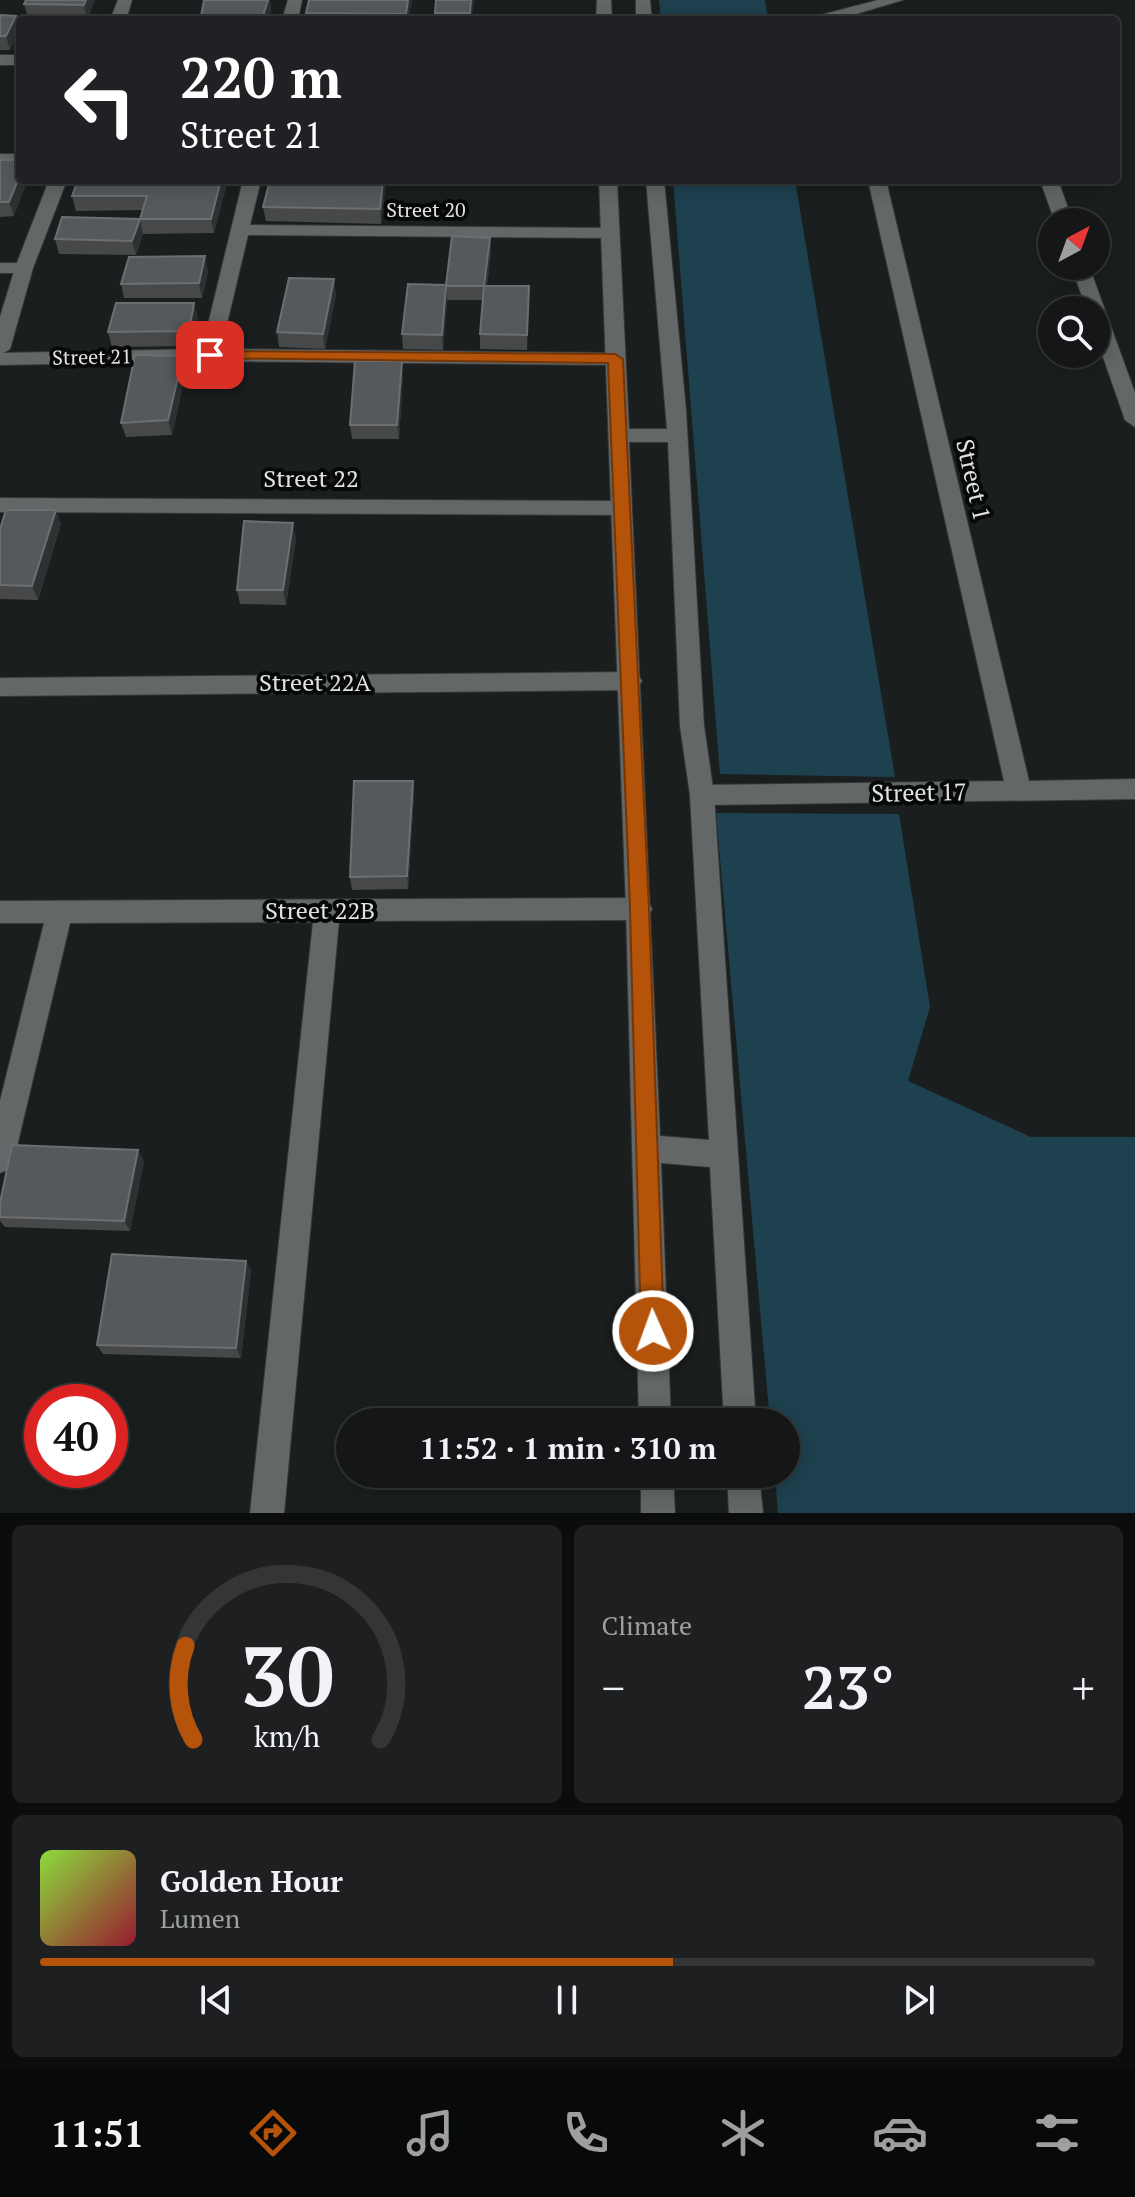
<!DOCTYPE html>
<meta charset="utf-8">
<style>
body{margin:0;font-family:"PT Serif",serif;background:#1d1f20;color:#f1f3f6;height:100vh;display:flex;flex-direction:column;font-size:30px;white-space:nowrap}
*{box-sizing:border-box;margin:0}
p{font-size:26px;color:#9d9fa1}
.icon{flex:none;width:44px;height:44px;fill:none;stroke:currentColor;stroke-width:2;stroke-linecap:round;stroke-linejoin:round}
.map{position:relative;height:1513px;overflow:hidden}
.panel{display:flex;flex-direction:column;gap:12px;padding:12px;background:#0b0c0d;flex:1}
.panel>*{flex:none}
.hud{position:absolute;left:16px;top:16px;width:1104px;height:168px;border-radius:8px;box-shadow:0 4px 20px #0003,0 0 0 2px #333536;background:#202124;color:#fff;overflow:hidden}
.needle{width:52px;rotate:41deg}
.buttons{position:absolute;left:1038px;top:208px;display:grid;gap:16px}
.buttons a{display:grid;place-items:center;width:72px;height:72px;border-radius:50%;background:#141617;box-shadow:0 4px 20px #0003,0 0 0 2px #333536;font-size:40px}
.speed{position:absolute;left:24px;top:1384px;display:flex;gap:16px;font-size:40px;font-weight:700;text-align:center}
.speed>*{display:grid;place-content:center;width:104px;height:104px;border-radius:50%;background:#141617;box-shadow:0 4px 20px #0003,0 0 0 2px #333536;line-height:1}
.speed .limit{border:12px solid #d22;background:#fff;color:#111}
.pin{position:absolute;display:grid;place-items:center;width:68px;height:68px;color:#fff;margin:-34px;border-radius:16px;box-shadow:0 4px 12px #0006}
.me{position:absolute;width:88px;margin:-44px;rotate:358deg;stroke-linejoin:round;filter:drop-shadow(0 0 6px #0008)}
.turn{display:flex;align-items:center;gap:28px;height:168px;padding:0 32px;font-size:36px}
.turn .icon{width:104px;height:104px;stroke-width:2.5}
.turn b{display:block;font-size:56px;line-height:68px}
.big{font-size:60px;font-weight:700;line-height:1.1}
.panel .tile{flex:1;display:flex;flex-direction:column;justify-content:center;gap:12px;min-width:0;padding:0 28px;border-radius:12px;background:#1d1f20}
.panel .dial{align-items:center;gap:0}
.dial svg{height:208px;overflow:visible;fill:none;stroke:#333536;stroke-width:7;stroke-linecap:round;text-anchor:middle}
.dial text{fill:#f1f3f6;stroke:none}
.song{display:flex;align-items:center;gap:24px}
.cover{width:96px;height:96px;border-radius:12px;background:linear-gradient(135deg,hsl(90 70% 55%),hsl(350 70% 35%))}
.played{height:8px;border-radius:4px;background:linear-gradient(90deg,#b45309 60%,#333536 60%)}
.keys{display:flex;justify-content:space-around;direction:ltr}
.heat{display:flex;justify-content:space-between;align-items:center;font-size:44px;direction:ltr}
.panel .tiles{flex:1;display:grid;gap:12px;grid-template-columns:1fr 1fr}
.tile:last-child{grid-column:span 2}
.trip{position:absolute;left:336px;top:1408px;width:464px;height:80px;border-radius:40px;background:#141617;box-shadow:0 4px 20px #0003,0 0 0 2px #333536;font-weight:700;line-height:80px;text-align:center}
.dock{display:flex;height:128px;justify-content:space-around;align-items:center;background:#080909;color:#9d9fa1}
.dock .icon{width:56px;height:56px}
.dock .on{color:#b45309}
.dock b{font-size:36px;color:#f1f3f6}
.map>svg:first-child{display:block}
.green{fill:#1e414f}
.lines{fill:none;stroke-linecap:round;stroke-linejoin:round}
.street-casing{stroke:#363839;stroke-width:2}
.secondary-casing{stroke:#363839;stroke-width:2}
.street{fill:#636768;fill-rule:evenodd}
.secondary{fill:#636768;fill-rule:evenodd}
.wall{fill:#46484a}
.shaded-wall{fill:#2e3132}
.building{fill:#56595b;stroke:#6c6e70;stroke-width:2}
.route{fill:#b45309;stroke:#753606;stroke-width:2}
.labels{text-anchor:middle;stroke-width:8;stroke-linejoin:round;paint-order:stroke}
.far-street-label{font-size:20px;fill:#dfe1e2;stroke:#070808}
.street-label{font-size:24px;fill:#dfe1e2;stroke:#070808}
</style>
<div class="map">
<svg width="1135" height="1513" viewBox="0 0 1135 1513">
<rect width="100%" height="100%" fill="#1b1e1f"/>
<g class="green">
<path d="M659 0H765L768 20H661Z"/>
<path d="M673 180H795L895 777 720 774Z"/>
<path d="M716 813 899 814 930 1007 908 1081 1031 1137H1135V1513H778L775 1474H786V1422H770Z"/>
</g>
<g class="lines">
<g class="street-casing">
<g id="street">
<path d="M288 0H302L298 20H282Z"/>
<path d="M878 0H903L836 20H810L813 17Z"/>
<rect x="0" y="55" width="20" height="10"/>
<rect x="0" y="154" width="20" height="10"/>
<path d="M243 180H261L250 225 610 228 619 233 610 238 248 235 221 349 615 353 625 359 615 365 210 361 0 365V353L202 349Z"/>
<path d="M868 180H886L1029 781 1135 779V799L702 805 693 802 690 795 693 788 702 785 1004 781Z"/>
<path d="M1040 180H1058L1073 222H1055Z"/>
<path d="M0 263H24L33 268 24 273H0Z"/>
<path d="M1071 266H1089L1135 393V427L1125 420 1096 337V310H1087Z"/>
<path d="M0 498 622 501 629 503 632 508 629 513 622 515 0 512Z"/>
<path d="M630 672 638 675 642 681 638 687 630 690 0 696V678Z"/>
<path d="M639 898 648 901 652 909 648 917 639 920 339 921 284 1513H250L313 922 70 923 14 1159 10 1169 0 1173V1101L44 923H0V901Z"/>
</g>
</g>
<g class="secondary-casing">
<g id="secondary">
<path d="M118 0H132L126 20H110Z"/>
<path d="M597 0H611L612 20H596Z"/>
<path d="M636 0H650L652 20H636Z"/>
<path d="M49 180H67L33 268 10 349 0 355V317L15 268Z"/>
<path d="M599 180H617L629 429H667L646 180H664L686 410 704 726 714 795 756 1422H724L710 1167 661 1163 671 1422H639L626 909ZM629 442H668L680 726 690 795 709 1140 660 1136Z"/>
<path d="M641 1474H673L675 1513H641Z"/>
<path d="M727 1474H759L763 1513H729Z"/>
</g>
</g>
<use href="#street" class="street"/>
<use href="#secondary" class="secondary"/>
</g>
<g class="wall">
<path d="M95 0 87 19 28 18 24 4Z"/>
<path d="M204 0H270L271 10 268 20H201V16Z"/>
<path d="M309 0H412L408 20H307L306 13Z"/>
<path d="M436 0H474L471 20H435Z"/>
<path d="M0 15 20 30 10 50H0Z"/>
<path d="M20 86V114H19L15 100Z"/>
<path d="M0 160 14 216 0 217Z"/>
<path d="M270 180H386L381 224 266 221 263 207Z"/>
<path d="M491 180H531V184L491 182Z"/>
<path d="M226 187 214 233 143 234 136 255 59 254 55 239 140 219 142 210 76 211 72 196Z"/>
<path d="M490 238 491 252 487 286H529L527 350 480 349V334L483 300H447L443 350 403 349 402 334Z"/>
<path d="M208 271 202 298H124L121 284Z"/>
<path d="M336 294 325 349 279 347 277 332Z"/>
<path d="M198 318 192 346 112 347 108 332Z"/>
<path d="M183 356 186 371 172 435 126 437 121 423Z"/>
<path d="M403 376 399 439H352L350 425Z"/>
<path d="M61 524 38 600 0 599V529Z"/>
<path d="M296 538 286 605 240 604 237 590Z"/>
<path d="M413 781 414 795 408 889 352 890 350 877Z"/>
<path d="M144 1161 130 1231 5 1227 0 1221V1203Z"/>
<path d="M246 1261 251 1271 241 1358 103 1354 97 1345Z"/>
</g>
<g class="shaded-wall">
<path d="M86 0H95L87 19 84 5Z"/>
<path d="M268 0H270L271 10 268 20H264L263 16Z"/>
<path d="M408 0H412L408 20H406V14Z"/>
<path d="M471 0H474L471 20H470Z"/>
<path d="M16 16 20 30 10 50 6 36Z"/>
<path d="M20 175V180H28L14 216 9 202Z"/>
<path d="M221 180H225L226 187 214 233 211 219Z"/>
<path d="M383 180H386V184L381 224 380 209Z"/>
<path d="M140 219 143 234 136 255 132 241Z"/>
<path d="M490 238 491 252 485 300 484 286Z"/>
<path d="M205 256 208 271 202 298 199 283Z"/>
<path d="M334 279 336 294 325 349 323 334Z"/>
<path d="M446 286 447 300 443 350 442 335Z"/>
<path d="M529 286V300L527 350V335Z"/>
<path d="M194 303 198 318 192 346 189 331Z"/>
<path d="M183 356 186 371 172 435 168 420Z"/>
<path d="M402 361 403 376 399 439 397 425Z"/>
<path d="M56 510 61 524 38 600 32 586Z"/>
<path d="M293 523 296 538 286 605 283 590Z"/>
<path d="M413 781 414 795 408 889 407 876Z"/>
<path d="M138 1150 144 1161 130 1231 124 1221Z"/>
<path d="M246 1261 251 1271 241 1358 236 1348Z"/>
</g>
<g class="building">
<path d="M26 0H86L84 5 24 4Z"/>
<path d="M204 0H268L263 16H201Z"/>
<path d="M309 0H408L406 14 306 13Z"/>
<path d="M436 0H471L470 13H435Z"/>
<path d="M0 15 16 16 6 36H0Z"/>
<path d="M20 86V100H15Z"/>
<path d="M0 160H20V175L9 202H0Z"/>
<path d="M78 180H221L211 219H140L147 196H72Z"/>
<path d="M270 180H383L380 209 263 207Z"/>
<path d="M62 217 140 219 132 241 55 239Z"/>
<path d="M452 236 490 238 484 286H446L442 335 402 334 408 284 446 285Z"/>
<path d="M205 256 199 283 121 284 129 257Z"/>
<path d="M289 278 334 279 323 334 277 332Z"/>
<path d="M484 286H529L527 335 480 334Z"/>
<path d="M116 303H194L189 331 108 332Z"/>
<path d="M135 355 183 356 168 420 121 423Z"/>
<path d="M355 361H402L397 425H350Z"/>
<path d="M6 510H56L32 586 0 585V529Z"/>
<path d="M244 521 293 523 283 590H237Z"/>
<path d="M354 781H413L407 876 350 877Z"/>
<path d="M12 1145 138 1150 124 1221 0 1217V1203Z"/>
<path d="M112 1254 246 1261 236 1348 97 1345Z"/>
</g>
<path class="route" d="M210 351 615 354 623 359 649 909 664 1331 661 1339 653 1342 644 1339 641 1331 630 909 608 363 205 358 203 355Z"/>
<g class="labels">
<g class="far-street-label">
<text x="426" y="217">Street 20</text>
<text transform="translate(92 357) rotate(-1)" y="7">Street 21</text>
</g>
<g class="street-label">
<text x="311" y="487">Street 22</text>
<text transform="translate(973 480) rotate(77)" y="8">Street 1</text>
<text x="315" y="691">Street 22A</text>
<text transform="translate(919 793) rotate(-1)" y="8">Street 17</text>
<text x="320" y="919">Street 22B</text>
</g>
</g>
</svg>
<div class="buttons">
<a><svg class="needle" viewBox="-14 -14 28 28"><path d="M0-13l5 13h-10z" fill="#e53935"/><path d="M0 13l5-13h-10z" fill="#9d9fa1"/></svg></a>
<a><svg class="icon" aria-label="search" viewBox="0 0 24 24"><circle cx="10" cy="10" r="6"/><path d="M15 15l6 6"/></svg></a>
</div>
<div class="speed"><div class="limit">40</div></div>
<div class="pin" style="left:210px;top:355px;background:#d93025"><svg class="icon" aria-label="arrive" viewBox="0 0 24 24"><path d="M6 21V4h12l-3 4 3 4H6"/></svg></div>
<svg class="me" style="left:653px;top:1331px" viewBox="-20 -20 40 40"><circle r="17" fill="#b45309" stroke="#fff" stroke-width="3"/><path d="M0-11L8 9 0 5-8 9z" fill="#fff"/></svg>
<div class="trip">11:52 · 1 min · 310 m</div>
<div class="hud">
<div class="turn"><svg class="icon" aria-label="left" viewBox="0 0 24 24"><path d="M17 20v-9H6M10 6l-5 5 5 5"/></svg><div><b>220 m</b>Street 21</div></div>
</div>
</div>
<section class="panel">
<div class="tiles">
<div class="tile dial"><svg viewBox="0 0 100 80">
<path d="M14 69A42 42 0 1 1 86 69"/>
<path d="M14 69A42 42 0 0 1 11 33" stroke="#b45309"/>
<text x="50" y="56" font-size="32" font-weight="700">30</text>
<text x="50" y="72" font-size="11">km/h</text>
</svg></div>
<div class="tile"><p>Climate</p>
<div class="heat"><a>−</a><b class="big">23°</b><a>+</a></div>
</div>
<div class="tile">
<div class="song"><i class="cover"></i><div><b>Golden Hour</b><p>Lumen</p></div></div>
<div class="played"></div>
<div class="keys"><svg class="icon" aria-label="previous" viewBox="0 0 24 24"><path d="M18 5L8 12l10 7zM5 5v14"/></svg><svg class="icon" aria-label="pause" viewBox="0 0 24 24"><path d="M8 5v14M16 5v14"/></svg><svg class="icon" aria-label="next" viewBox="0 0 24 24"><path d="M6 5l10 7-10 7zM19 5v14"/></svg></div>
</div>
</div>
</section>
<nav class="dock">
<b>11:51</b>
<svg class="icon on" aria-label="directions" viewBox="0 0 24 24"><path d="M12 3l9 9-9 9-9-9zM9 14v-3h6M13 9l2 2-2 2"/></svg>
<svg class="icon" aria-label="music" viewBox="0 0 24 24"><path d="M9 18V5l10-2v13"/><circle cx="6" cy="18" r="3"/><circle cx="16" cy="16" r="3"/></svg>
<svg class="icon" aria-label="phone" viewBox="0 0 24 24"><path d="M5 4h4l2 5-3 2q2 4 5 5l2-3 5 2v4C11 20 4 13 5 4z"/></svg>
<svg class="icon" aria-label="climate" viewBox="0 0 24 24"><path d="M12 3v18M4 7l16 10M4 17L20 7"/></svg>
<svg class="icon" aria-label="car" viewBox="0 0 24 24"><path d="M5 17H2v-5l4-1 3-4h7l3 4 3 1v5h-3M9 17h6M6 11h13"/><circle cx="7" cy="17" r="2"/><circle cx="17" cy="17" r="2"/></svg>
<svg class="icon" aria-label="filters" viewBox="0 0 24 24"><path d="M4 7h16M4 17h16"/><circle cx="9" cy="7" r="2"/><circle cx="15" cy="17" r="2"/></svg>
</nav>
